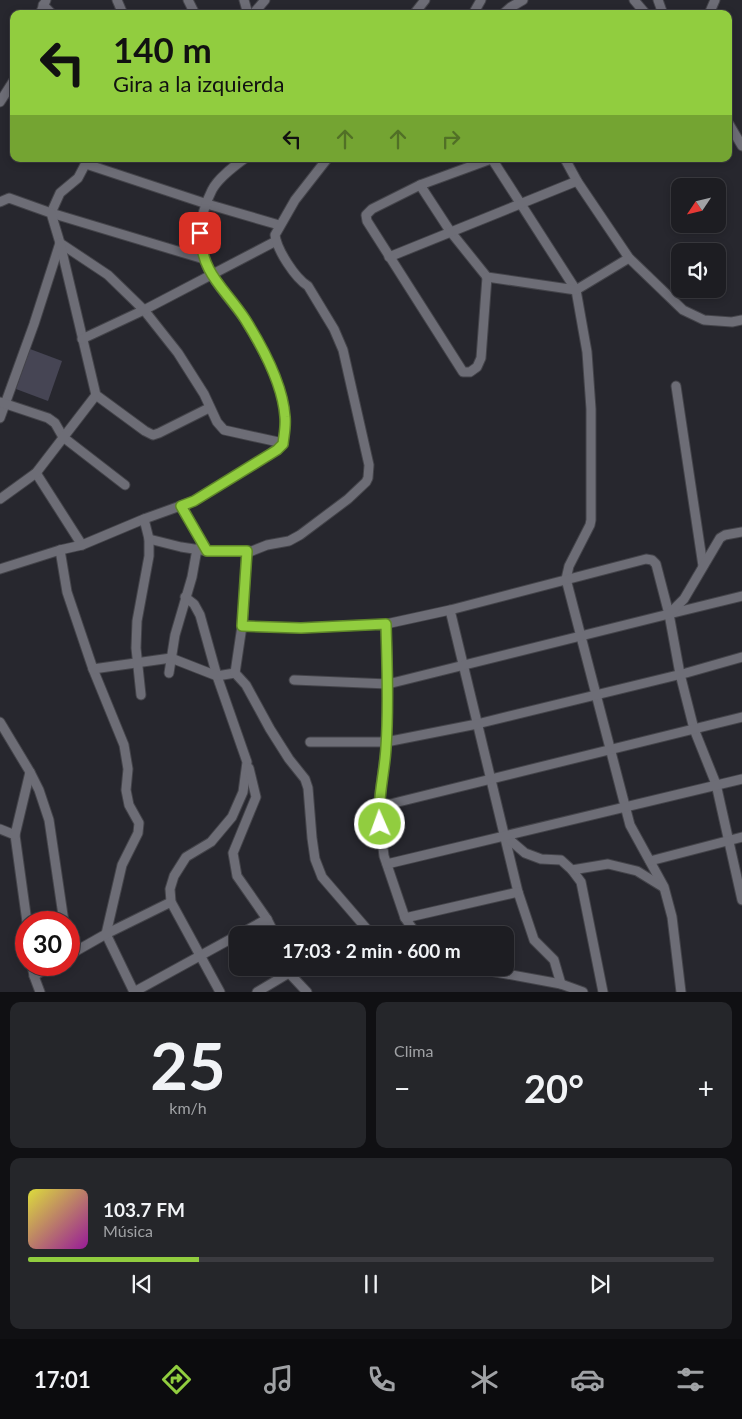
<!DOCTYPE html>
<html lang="es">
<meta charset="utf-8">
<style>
body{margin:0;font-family:Lato,sans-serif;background:#25262a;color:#f1f3f6;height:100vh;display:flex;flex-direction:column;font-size:19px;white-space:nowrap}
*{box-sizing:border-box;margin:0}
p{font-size:16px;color:#a0a2a5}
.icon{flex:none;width:28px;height:28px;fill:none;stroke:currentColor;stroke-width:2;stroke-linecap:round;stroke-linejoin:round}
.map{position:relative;height:992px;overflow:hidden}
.panel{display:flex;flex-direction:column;gap:10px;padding:10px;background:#101013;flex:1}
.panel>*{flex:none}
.guide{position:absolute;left:10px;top:10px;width:722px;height:152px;border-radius:10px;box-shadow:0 2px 8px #0003,0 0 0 1px #3b3b40;background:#91cd3f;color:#111;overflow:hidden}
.needle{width:32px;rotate:235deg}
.buttons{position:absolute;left:671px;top:178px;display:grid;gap:10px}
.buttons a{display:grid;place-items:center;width:55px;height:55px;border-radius:10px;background:#1d1d22;box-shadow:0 2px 8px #0003,0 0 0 1px #3b3b40;font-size:25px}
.speed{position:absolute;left:15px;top:911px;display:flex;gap:10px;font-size:25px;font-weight:700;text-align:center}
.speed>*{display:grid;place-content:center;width:65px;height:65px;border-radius:50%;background:#1d1d22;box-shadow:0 2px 8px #0003,0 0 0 1px #3b3b40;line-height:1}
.speed .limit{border:8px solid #d22;background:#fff;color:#111}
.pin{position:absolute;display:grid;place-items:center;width:42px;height:42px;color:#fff;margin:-21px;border-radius:10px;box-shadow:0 2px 8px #0006}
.me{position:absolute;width:55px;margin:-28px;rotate:358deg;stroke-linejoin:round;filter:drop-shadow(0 0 4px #0008)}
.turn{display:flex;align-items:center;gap:18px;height:105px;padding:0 20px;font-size:22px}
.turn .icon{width:65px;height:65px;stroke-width:2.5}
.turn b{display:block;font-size:35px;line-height:42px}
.lanes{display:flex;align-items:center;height:48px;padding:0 20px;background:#0003;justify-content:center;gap:25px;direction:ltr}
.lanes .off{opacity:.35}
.big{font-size:38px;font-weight:700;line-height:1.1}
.panel .tile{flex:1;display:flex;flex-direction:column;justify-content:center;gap:8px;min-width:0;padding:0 18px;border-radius:10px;background:#25262a}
.panel .dial{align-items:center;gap:0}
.dial b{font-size:65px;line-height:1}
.song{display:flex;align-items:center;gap:15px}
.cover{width:60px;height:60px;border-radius:8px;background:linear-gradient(135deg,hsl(60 70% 55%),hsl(300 70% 35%))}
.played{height:5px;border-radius:2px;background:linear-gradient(90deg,#91cd3f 25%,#3b3b40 25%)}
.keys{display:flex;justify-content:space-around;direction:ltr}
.heat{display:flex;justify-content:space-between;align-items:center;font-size:28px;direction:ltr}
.panel .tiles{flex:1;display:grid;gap:10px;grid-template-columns:1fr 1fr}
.tile:last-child{grid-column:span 2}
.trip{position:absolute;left:229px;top:926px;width:285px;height:50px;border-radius:10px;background:#1d1d22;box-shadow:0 2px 8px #0003,0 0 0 1px #3b3b40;font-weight:700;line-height:50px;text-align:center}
.dock{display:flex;height:80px;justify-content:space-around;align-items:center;background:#0c0c0e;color:#a0a2a5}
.dock .icon{width:35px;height:35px}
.dock .current{color:#91cd3f}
.dock b{font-size:22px;color:#f1f3f6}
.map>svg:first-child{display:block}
.green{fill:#464554}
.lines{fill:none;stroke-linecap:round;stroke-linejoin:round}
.minor-casing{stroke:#44444a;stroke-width:11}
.minor{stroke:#6d6d76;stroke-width:9}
.route-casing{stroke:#5e8529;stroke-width:12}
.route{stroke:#91cd3f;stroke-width:9}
</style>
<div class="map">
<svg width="742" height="992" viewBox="0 0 742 992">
<rect width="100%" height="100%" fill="#27272e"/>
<path class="green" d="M30 349 62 361 48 401 16 389Z"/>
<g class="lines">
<g class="minor-casing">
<g id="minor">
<path d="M117 0 123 14"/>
<path d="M188 0 195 14"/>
<path d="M244 0 248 14"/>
<path d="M634 0 646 14"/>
<path d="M658 0 663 14"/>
<path d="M43 5 52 14"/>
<path d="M40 14 46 0"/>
<path d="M253 14 265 0"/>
<path d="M414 14 425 0"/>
<path d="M473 14 481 0"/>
<path d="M503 14 511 7 523 0"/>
<path d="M709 14 715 0"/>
<path d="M0 102 14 80"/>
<path d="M729 124 742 146"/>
<path d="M88 159 78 178 60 193 51 213 204 259"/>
<path d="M492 159 576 290 587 352 591 409V520L590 525 569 566 566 579 630 825 664 887 672 917 681 992"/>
<path d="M565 159 577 181 629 258 683 310 704 320 732 322 742 320"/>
<path d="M86 164 207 204 279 225"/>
<path d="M420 185 450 231 487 277 576 290 629 258"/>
<path d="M0 202 9 198 51 213 60 243 34 324 0 418"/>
<path d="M60 243 108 275 144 310 178 353 204 394 217 422 224 430 283 443"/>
<path d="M60 243 96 395 145 431 153 435 159 433 209 408"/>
<path d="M389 257 577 181"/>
<path d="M487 277 481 358 477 367 470 372H463L367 221 366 215 372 209 420 185 491 159"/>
<path d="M82 339 144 310 276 241"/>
<path d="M676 386 703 566"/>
<path d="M0 402 48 418 55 423 63 437 125 485"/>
<path d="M36 473 82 545"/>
<path d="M0 499 36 473 96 395"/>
<path d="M181 506 207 551"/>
<path d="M149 539 181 547 207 551H252L267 545 289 541 300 535 348 499 366 482 368 478 369 465 343 350 334 329 308 286C295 278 277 250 275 235L295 200 327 159"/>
<path d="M60 550 67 592 93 669 124 745 128 769 126 790 129 805 139 823 138 833 122 865 106 934 134 992"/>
<path d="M0 569 60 550 82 545 144 519 194 501 269 455 283 443C284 435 286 426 285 417 283 383 262 348 245 320 235 305 222 292 213 277 195 251 198 217 212 190 218 178 233 167 244 159"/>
<path d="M185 597 194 604 200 615 217 676 247 762 243 792 232 817 211 842 186 857 174 876 170 889 171 902 220 992"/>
<path d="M450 610 518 892 534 940 554 960 561 984"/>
<path d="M669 614 742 596"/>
<path d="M386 624 388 684 386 748 378 807 384 856 405 918 417 935"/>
<path d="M242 626 301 628 386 624 450 610 646 559 652 560 656 564 669 614 680 674 694 729 716 784 742 900"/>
<path d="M93 669 171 658 217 676 235 673"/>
<path d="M169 673 175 635 192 577 197 549"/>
<path d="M235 673 246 685 270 729 289 759 305 779 308 788 312 838 315 859 322 877 372 935"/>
<path d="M235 673 242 626 247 551"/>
<path d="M294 680 388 684 669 614 684 599 720 538 725 535 742 532"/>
<path d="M141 695 136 648 137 621 149 556V539L144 519"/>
<path d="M0 722 30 772 39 790 49 820 64 922"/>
<path d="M310 742H386L477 724 686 673 742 657"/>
<path d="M249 768 256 797 233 853 237 876 267 919 275 935"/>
<path d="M378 807 742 717"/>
<path d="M0 829 15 835 27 922"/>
<path d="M15 835 30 772"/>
<path d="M504 835 525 853 541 859 561 860 572 870 581 882 603 992"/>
<path d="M650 861 742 837"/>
<path d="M387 864 742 779"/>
<path d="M572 870 608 864 637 871 663 887"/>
<path d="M405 918 518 892"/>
<path d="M69 955 106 934 171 902"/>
<path d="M32 965 34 976 40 992"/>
<path d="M474 968 561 984 583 992"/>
<path d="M288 969 289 973 307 992"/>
<path d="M34 976 52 965"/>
<path d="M134 992 267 919"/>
<path d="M257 992 289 973"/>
</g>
</g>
<use href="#minor" class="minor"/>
</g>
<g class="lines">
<g class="route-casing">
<path id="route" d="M200 233C202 275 224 287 245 319 262 346 283 385 285 417 286 426 284 435 283 444L277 450 194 501 181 506 207 551H247L242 626 301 628 386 624C387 665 389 706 386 747 385 773 377 797 380 824"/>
</g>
<use href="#route" class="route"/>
</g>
</svg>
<div class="buttons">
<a><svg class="needle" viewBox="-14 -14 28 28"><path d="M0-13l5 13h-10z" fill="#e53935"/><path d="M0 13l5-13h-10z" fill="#a0a2a5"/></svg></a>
<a><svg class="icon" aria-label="sound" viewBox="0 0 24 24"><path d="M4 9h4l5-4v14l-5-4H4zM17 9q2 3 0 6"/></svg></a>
</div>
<div class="speed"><div class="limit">30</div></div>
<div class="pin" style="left:200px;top:233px;background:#d93025"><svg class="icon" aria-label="arrive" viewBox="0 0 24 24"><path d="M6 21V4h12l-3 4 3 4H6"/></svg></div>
<svg class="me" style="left:380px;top:824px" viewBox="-20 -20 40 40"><circle r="17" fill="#91cd3f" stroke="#fff" stroke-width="3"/><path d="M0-11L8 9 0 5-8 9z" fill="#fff"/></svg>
<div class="trip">17:03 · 2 min · 600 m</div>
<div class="guide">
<div class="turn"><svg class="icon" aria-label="left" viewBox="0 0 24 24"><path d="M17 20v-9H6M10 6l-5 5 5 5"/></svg><div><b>140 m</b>Gira a la izquierda</div></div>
<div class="lanes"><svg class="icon" aria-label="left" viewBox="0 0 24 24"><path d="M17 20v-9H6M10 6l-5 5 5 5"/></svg><svg class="icon off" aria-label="ahead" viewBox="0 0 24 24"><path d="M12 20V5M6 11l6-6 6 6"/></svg><svg class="icon off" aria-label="ahead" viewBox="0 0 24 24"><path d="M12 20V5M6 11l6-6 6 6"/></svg><svg class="icon off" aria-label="right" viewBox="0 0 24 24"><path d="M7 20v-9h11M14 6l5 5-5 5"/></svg></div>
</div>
</div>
<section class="panel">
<div class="tiles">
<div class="tile dial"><b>25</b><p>km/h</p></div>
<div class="tile"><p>Clima</p>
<div class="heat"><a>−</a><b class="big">20°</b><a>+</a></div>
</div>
<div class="tile">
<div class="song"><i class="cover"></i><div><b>103.7 FM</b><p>Música</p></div></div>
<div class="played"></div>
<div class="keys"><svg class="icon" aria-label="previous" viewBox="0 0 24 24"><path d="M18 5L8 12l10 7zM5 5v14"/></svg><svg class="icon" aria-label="pause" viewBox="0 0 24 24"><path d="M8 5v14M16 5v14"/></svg><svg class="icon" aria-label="next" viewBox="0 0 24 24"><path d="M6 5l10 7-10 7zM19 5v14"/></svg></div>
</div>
</div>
</section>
<nav class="dock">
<b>17:01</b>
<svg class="icon current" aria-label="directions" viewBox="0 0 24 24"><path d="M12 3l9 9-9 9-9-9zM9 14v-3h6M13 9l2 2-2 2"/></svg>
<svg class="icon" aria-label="music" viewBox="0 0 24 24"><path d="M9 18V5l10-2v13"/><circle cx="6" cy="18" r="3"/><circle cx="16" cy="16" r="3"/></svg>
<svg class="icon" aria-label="phone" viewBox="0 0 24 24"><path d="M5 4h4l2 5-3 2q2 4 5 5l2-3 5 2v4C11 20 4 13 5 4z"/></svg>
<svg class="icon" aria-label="climate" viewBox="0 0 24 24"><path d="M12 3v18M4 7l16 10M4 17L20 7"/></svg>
<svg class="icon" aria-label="car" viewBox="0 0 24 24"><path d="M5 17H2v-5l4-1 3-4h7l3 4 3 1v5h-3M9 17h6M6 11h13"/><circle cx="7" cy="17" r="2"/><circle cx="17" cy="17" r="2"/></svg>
<svg class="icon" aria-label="filters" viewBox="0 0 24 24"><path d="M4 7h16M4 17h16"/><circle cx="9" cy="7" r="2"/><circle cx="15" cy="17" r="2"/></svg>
</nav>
